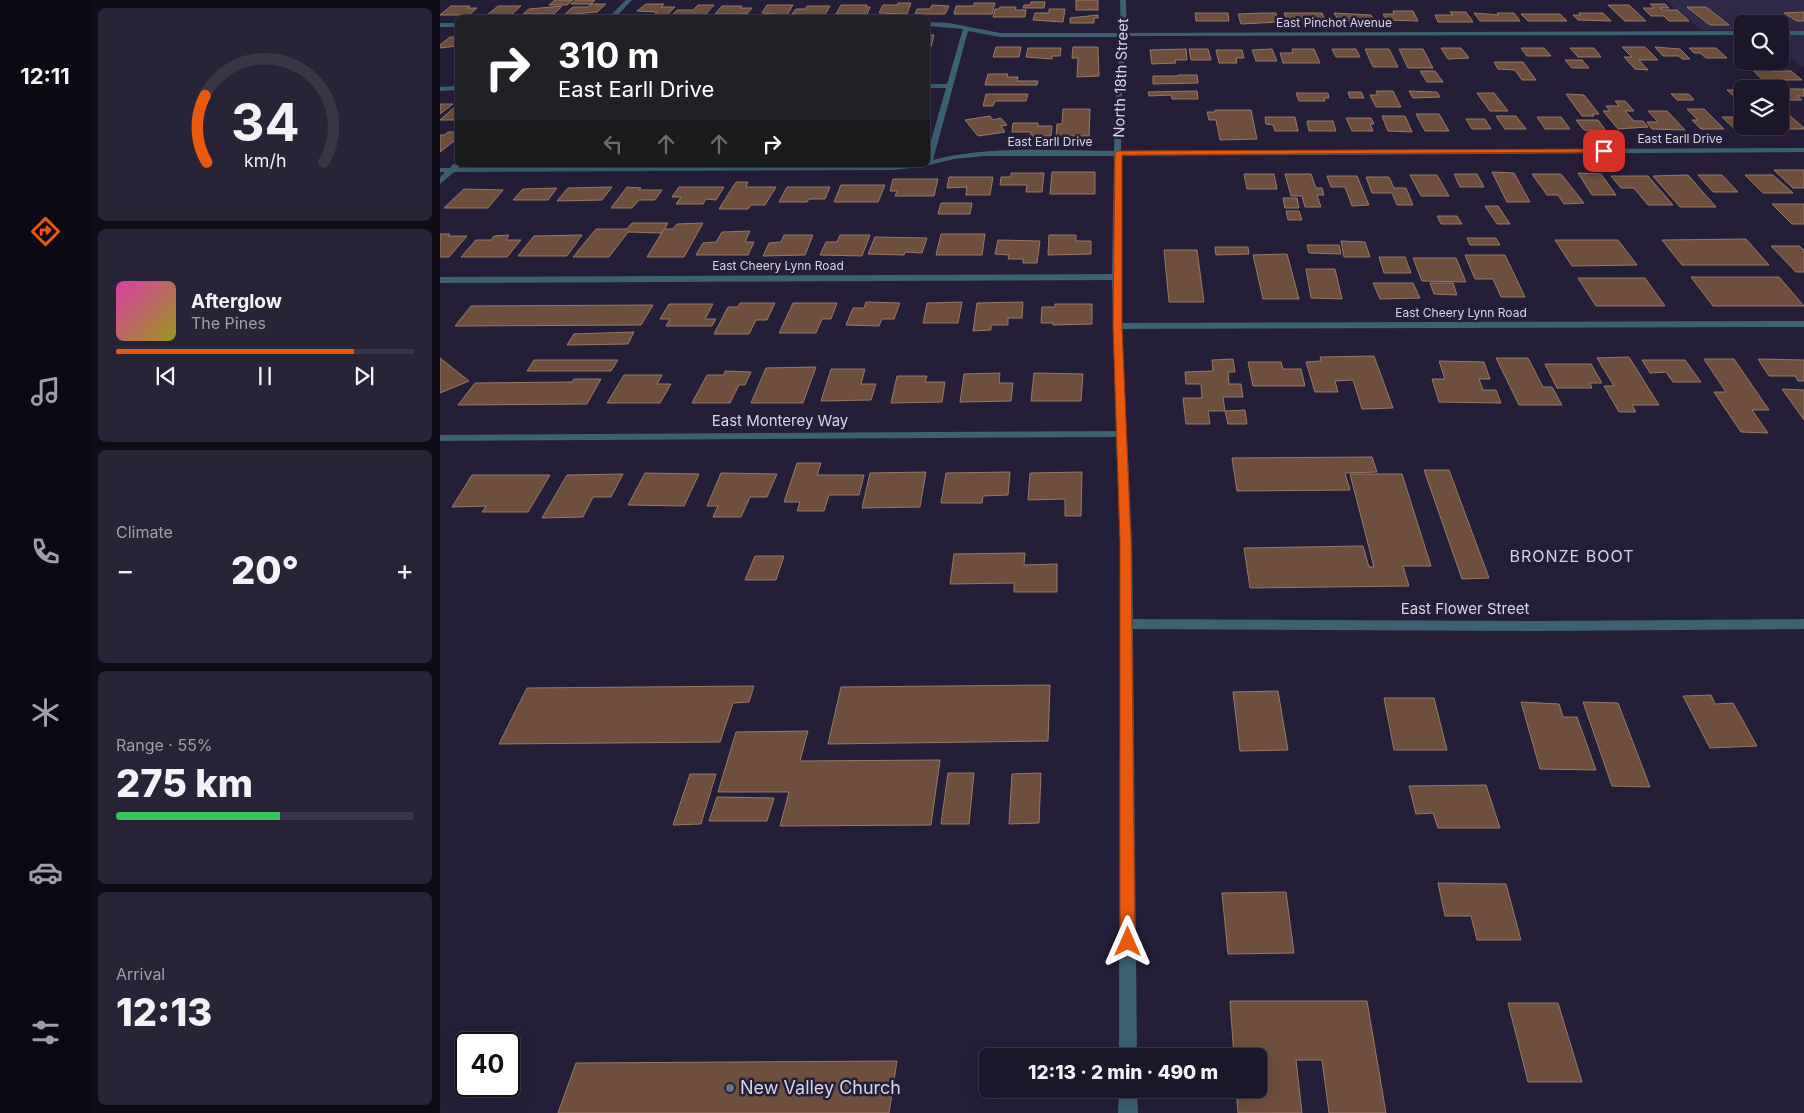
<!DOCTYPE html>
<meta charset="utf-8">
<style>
body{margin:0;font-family:Inter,sans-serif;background:#292337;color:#f1f3f6;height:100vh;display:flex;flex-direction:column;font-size:19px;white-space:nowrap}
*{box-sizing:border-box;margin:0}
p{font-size:16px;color:#a09fa9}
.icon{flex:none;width:28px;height:28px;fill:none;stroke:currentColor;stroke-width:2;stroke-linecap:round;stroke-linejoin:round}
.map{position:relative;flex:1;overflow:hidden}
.side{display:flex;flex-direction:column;gap:8px;padding:8px;background:#0f0c18;width:350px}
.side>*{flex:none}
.top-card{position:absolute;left:15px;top:15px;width:475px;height:152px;border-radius:8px;box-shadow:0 5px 20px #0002,0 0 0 1px #3a3547;background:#202124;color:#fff;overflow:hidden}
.controls{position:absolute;left:1294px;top:15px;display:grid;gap:10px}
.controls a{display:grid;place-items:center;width:55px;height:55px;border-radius:8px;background:#1c162b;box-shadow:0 5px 20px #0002,0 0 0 1px #3a3547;font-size:25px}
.speed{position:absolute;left:15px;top:1032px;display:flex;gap:10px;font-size:25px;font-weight:700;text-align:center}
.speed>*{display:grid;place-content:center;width:65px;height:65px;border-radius:50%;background:#1c162b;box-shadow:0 5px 20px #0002,0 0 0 1px #3a3547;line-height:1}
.speed .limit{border:2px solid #111;border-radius:8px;background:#fff;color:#111}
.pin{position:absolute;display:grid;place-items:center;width:42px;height:42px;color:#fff;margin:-21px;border-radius:10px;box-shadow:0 2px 8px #0006}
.me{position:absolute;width:55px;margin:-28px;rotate:0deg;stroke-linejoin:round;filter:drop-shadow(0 0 4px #0008)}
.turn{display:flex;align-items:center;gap:18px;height:105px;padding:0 20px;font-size:22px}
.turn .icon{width:65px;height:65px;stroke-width:2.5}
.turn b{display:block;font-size:35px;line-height:42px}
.lanes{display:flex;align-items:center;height:48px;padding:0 20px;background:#0003;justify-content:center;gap:25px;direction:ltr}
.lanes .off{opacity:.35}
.big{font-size:38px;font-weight:800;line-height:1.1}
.side .card{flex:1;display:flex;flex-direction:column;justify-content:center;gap:8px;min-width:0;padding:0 18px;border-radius:8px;background:#292337}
.side .dial{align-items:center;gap:0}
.dial svg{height:130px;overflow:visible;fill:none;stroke:#3a3547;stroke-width:7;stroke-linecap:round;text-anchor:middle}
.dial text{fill:#f1f3f6;stroke:none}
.song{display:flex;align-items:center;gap:15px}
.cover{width:60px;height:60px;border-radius:8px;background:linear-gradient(135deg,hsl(320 70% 55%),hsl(60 70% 35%))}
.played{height:5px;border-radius:2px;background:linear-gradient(90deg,#ea580c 80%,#3a3547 80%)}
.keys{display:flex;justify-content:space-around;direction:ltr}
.heat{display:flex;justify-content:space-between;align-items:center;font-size:28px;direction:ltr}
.charge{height:8px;border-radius:4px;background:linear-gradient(90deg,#34c759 55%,#3a3547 0)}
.trip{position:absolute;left:539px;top:1048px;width:288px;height:50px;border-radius:8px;background:#1c162b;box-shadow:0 5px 20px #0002,0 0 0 1px #3a3547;font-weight:800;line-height:50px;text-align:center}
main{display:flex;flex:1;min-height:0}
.menu{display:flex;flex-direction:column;width:90px;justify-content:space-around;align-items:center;background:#0b0911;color:#a09fa9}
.menu .icon{width:35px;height:35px}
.menu .on{color:#ea580c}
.menu b{font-size:22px;color:#f1f3f6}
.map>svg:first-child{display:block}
.built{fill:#31294a}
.building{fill:#6e4f3e;stroke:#997866}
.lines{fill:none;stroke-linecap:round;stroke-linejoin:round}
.minor{fill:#3b6173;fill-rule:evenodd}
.route{fill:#ea580c;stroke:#983908}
.worship-dot{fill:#6b7280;stroke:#251e39;stroke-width:2}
.labels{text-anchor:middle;stroke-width:5;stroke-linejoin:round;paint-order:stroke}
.far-street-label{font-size:12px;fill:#d8d5e7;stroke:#251e39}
.street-label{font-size:15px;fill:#d8d5e7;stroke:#251e39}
.neighbourhood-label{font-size:16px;letter-spacing:1px;fill:#d5cef2;stroke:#251e39}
.near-poi-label{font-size:18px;fill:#d8d5e7;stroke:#251e39;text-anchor:start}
</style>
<main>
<nav class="menu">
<b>12:11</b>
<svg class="icon on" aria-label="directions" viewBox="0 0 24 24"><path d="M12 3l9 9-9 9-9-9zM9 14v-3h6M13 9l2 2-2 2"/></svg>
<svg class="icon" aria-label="music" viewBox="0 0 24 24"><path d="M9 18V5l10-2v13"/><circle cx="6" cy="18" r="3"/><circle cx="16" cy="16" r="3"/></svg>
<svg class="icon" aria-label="phone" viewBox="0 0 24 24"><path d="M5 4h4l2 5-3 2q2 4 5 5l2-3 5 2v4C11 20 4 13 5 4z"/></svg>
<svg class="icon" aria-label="climate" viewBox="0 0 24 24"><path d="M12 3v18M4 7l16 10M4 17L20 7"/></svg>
<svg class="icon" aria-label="car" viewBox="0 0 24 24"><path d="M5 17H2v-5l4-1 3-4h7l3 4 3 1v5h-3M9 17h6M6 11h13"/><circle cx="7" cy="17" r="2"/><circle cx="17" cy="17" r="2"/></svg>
<svg class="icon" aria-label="filters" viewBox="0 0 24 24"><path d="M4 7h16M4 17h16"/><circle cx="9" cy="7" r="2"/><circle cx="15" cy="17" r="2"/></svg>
</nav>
<section class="side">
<div class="card dial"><svg viewBox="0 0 100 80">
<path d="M14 69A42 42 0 1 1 86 69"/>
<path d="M14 69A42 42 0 0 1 13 28" stroke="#ea580c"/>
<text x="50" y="56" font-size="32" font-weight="700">34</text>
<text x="50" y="72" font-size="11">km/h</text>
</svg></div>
<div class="card">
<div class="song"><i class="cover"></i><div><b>Afterglow</b><p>The Pines</p></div></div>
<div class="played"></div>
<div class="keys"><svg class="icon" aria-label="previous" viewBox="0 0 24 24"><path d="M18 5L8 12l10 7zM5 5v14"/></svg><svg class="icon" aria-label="pause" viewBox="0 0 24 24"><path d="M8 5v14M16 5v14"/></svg><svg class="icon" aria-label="next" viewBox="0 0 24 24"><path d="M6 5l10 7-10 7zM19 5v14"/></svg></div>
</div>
<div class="card"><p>Climate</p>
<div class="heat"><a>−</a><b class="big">20°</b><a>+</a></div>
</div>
<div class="card"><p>Range · 55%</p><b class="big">275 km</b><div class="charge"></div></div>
<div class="card"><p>Arrival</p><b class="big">12:13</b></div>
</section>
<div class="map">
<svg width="1364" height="1113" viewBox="0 0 1364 1113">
<rect width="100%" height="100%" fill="#251e39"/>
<path class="built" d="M1225 0H1364V68L1340 50V24H1302V30H1261Z"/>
<g class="building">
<path d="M115 0H133L127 5H109Z"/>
<path d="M136 0H155L151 4H131Z"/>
<rect x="636" y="0" width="22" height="10"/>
<path d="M591 2H605L604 8H583L584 5H590Z"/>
<path d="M458 3H471L467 14 439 13 443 5H457Z"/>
<path d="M534 3H555L552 14H514L516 6H534Z"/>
<path d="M151 4H166L157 12 124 15 133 7H148Z"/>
<path d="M206 4H224L221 7H235L227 15H214L217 12 197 11Z"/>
<path d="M1210 4H1225L1229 8H1220L1223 10H1237L1249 21H1229L1224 16H1211L1203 8H1214Z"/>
<path d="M258 5H274L265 15H232L237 10H253Z"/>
<path d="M327 5H353L347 15 322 13Z"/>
<path d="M401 5H427L426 7H430L427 14H396Z"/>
<path d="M492 5 509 6 505 14H475L477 9H490Z"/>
<path d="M1168 5H1189L1206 21H1185Z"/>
<path d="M11 6H30L27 8H37L29 15H0Z"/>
<path d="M58 6H81L71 15H47Z"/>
<path d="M122 6 114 14H83L89 9Z"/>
<path d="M282 6H302L300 8H312L307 14H275Z"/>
<path d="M367 6H390L385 15 352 14 356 9H365Z"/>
<path d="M560 7H576L575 10H586L585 17H553L555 9H559Z"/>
<path d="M1247 7H1266L1289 25H1270Z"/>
<path d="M609 9H625L623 22 593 20 595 13H609Z"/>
<path d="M953 11H973L978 21 946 20 943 14H954Z"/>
<path d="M1010 12H1026L1033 22H998L995 15H1013Z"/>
<path d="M1364 12V21H1357L1344 13Z"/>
<path d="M755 13H788L789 21H756Z"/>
<path d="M822 13H836L839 22 801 24 798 14Z"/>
<path d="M844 13H882L886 22H848Z"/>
<path d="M894 13 931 15 935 21H899Z"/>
<path d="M1034 13 1059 15 1057 13H1074L1080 21H1040Z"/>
<path d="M1139 13H1163L1171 21 1138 20 1133 15H1141Z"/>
<path d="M1081 14H1120L1127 21H1088Z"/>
<path d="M658 15V18H654V23H630V18Z"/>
<path d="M488 35H494L491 47H488Z"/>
<path d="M10 37H18V46L0 48V45Z"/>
<path d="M556 47H581L579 57H553Z"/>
<path d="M633 47H658L659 76 637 77 638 58H632Z"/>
<path d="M1182 47H1205L1218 60H1199L1208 70 1195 69 1184 57H1192Z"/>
<path d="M1215 47 1240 49 1250 59H1242L1239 56H1223Z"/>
<path d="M588 48H621L620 56H612V59L586 57Z"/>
<path d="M1001 48H1021L1029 58 1008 59Z"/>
<path d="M1081 48H1104L1111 56H1087Z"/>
<path d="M1130 48H1154L1161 57H1138Z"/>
<path d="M1249 48H1276L1287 58H1266L1260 53H1254Z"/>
<path d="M746 49 747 60H735L736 63 712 64 710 50Z"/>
<path d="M749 49H768L771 60H751Z"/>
<path d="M832 49 837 61H816L812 50Z"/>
<path d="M852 49H874L880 63H843L840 53H853Z"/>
<path d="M892 49H916L920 57H896Z"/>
<path d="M925 49H949L958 67H933Z"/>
<path d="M959 49H983L993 68H968Z"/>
<path d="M776 50H802L804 58H796L797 63H779Z"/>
<path d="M1125 60H1142L1149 68H1132Z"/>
<path d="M1303 61H1322L1333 71H1351L1362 80H1323Z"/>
<path d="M1054 62H1083L1096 80H1082L1075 70 1058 69Z"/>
<path d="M980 71H995L1003 82H987Z"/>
<path d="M548 74H568L567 77H578L577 81H598L597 85H545Z"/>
<path d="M738 75H757L758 83 713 84V76H738Z"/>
<path d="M1340 89H1364V96H1357L1362 100H1346L1340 95Z"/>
<path d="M1287 90H1302V96H1294Z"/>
<path d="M757 91 758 99H732L731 95 709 96 708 92Z"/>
<path d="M936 91H953L961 107H936L930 95H938Z"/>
<path d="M969 91 997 92 1000 97 973 98Z"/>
<path d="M908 92H921L924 98H910Z"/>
<path d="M856 93H888L889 98H884L885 101H859Z"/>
<path d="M1037 93H1054L1068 111H1050Z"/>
<path d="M546 94H588L586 101H555L553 106H543Z"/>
<path d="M1126 94 1144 95 1159 114H1152L1154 116H1142Z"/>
<path d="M1231 94H1249L1254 100H1237Z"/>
<path d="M1175 101H1185L1194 111H1185L1194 121H1203L1208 127 1178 129 1163 111H1170L1166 106H1179Z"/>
<path d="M0 104H13L0 114Z"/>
<path d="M17 105 18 120H0Z"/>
<path d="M1340 107 1364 128V129H1342L1339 126Z"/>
<path d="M623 109H650L649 136H616L617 124H622Z"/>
<path d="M1247 109H1264L1284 129H1261L1252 120H1258Z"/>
<path d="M775 110H811L817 139 780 140 776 120H769L767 112H775Z"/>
<path d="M1208 111H1227L1245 130 1212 129 1207 122H1218Z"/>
<path d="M976 114H999L1009 131H985Z"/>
<path d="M550 116 553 120 561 118 567 125 561 126 565 132 538 136 525 120Z"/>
<path d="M942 116H965L972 132 948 131Z"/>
<path d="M1056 116H1076L1086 129H1065Z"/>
<path d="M825 117H855L858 131H835L833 125 826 124Z"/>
<path d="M1097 117H1121L1130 129H1105Z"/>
<path d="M1282 117H1302V126H1316L1321 131H1297Z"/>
<path d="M906 118H931L934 124H930L933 131H912Z"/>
<path d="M1026 119H1045L1051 129H1032Z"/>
<path d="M1136 120H1158L1166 131 1144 130Z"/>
<path d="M867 121H893L896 131H869Z"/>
<path d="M573 123H598V126H612L611 136H590L591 132H572Z"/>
<path d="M8 132H18V138L0 152V135H4Z"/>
<path d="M1334 170H1364V188H1353Z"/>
<path d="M612 172H655V194H610Z"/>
<path d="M1052 172 1074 173 1090 202H1067Z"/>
<path d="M571 173H604L602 192H586L587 185H560L561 177H571Z"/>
<path d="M1138 173 1161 174 1176 195H1152Z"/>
<path d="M804 174H834L837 189H807Z"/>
<path d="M845 174H871L876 188H882L884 195H877L881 207H865L862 196H851Z"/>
<path d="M1014 174H1037L1044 187H1020Z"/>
<path d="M1092 174H1121L1144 203 1124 204 1118 195H1107Z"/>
<path d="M970 175H997L1009 196H981Z"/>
<path d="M1248 175 1276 207H1240L1213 176Z"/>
<path d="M1258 175H1282L1298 192H1273Z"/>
<path d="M1305 175H1333L1353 193H1323Z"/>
<path d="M887 176H917L929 205 912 206 905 187H891Z"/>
<path d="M1171 176H1208L1233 205H1208L1194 188H1181Z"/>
<path d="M509 177H553L550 195H526L527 187 507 188Z"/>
<path d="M926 177H949L954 188H966L973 205H957L952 193H932Z"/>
<path d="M453 179H498L494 196H455L457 191H450Z"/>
<path d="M296 182H308L306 187H336L325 205H311L308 209H279Z"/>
<path d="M401 185H445L438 202H394Z"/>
<path d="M172 187 162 200 117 201 128 188Z"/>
<path d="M187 187 201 188 199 190H222L215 200H199L192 208H171Z"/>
<path d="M239 187H284L276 200 266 199 263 204H236L241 197H232Z"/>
<path d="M347 187H390L385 199H369L367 202H339Z"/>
<path d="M117 188 108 200H73L83 189Z"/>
<path d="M24 189 63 190 48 208H4Z"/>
<path d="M843 198H857L859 208H845Z"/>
<path d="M501 203H532L530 214H498Z"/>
<path d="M1332 204H1364V224H1352Z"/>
<path d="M1045 206H1058L1070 224H1057Z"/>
<path d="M846 211H859L862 220H848Z"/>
<path d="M997 216H1017L1022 224H1001Z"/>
<path d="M192 223H228L222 233 188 232 169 257H133L156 229H187Z"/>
<path d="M263 223 244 257H207L224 229H233L237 224Z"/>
<path d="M310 231 305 242H314L308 255H256L263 243 276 242 282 232Z"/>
<path d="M0 234H10L8 236H27L9 257H0Z"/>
<path d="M501 234H545L542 255H496Z"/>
<path d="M69 235 66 240H81L67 257H21L36 240H51L54 236Z"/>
<path d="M142 235 127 256H78L94 236Z"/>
<path d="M344 235H373L365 255 323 256 329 243 341 242Z"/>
<path d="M400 235H430L422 256 380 255 386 242H397Z"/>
<path d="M609 235H636V241H651V254L608 255Z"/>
<path d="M435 237 487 238 482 253 465 252 464 255 428 254Z"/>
<path d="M1027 238H1056L1060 245H1030Z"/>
<path d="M1306 239 1329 265H1242L1222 240Z"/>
<path d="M558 240 600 241 597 263H583V259H568L569 255 555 254Z"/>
<path d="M1115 240H1178L1197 265 1132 266Z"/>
<path d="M901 241 925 242 930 257H904Z"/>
<path d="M867 245H899L901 254 869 253Z"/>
<path d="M1331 246H1359L1364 250V272H1356Z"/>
<path d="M775 247H808L809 254 776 255Z"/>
<path d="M724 250H757L764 302H729Z"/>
<path d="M847 254 859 299H823L813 255Z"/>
<path d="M1025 255H1065L1085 297H1061L1053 279H1035Z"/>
<path d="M939 257H965L971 273H944Z"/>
<path d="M973 258H1016L1026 282 982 281Z"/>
<path d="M866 269H895L902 299 871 298Z"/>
<path d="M1251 277H1339L1364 306H1273Z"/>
<path d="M1138 278H1205L1225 306H1156Z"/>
<path d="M933 283H973L980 298 940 299Z"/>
<path d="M990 283H1013L1017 295 994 294Z"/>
<path d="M426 302 460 303 454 319H442L439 326 406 325 413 308H424Z"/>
<path d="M522 302 518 323H483L487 303Z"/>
<path d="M583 302 582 318H568V325H551V330L533 331 537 303Z"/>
<path d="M300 303H335L327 320H316L309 334H274L288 307H298Z"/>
<path d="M353 303H397L391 319H382L376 333H339Z"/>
<path d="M229 304H273L265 319H276L272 326H226L230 319H220Z"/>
<path d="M615 304H652V324L613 325V323H601L602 307H615Z"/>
<path d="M213 305 201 325 15 326 31 306Z"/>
<path d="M194 332 188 344 127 345 134 334Z"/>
<path d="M934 356 953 408 922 409 913 380 895 381 898 392H875L866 362 881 361 880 357Z"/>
<path d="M1189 357 1219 405H1192L1196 412H1179L1164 386H1174L1157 358Z"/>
<path d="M0 358 29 381 0 393Z"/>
<path d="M1056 358H1088L1103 387H1112L1122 405H1079Z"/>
<path d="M793 359 795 372H788L789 384H801L803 397H783L785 411H768L770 424H746L743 398H762L761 384H746L745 372 773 371 772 360Z"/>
<path d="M1264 359H1294L1329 410H1312L1328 433 1301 432 1274 392H1286Z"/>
<path d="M1318 359 1364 360V381H1358L1355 376H1329Z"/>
<path d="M94 360H178L171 371H87Z"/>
<path d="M1202 360H1245L1261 382H1233L1226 372 1210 373Z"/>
<path d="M999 361 1044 362 1050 379H1039L1043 390H1056L1061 403 999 402 992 379H1005Z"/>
<path d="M808 362H841L843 369H861L865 386H813Z"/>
<path d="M1105 364H1151L1162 383H1150L1152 388H1117Z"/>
<path d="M376 367 363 403H311L326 368Z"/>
<path d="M391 369H425L421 384H436L431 400 381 401Z"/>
<path d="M285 371 311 372 305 385H299L290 403H252L267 375H284Z"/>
<path d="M560 373 559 383H573L571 401 520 402 524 374Z"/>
<path d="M594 373 643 374 641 401H591Z"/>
<path d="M184 375H222L217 384H231L220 403H167Z"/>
<path d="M457 376H487L485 382H505L502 402 451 403Z"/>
<path d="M134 379H161L147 404 18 405 35 383 132 382Z"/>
<path d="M1342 389 1364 390V420Z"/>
<path d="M805 410 807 424H788L785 411Z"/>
<path d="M932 457 937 472 905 473 910 490 797 491 792 458Z"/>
<path d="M357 463H381L377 475H424L419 495H389L384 511H357L360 502H344Z"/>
<path d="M984 470H1009L1049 578 1022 579Z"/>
<path d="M486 472 480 507 422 508 430 473Z"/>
<path d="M570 472 568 495 543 496 542 503H501L506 473Z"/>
<path d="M642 472 641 516H625V499L588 500 590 473Z"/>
<path d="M205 473 259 474 244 506 188 505Z"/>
<path d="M281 473 337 474 327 497H310L301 517H273L278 506H267Z"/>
<path d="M183 474 171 497H153L143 517 102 518 127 475Z"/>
<path d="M910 474H962L991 566H963L969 586 810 588 804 548 923 546 929 567H934Z"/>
<path d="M32 475H110L88 512H42L46 506 12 507Z"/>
<path d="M585 553 584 565 617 564V592H574V583L510 584 514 554Z"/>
<path d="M315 556H344L336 580H305Z"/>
<path d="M610 685 608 741 388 744 401 687Z"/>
<path d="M314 686 309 702 293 703 280 742 59 744 87 688Z"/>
<path d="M838 691 848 750 800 751 793 692Z"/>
<path d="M1271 695 1275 704 1293 703 1317 746 1270 748 1243 696Z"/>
<path d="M944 698H994L1007 750H954Z"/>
<path d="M1081 702 1119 704 1123 717H1137L1156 770 1100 769Z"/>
<path d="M1143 702 1178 703 1210 787 1172 786Z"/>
<path d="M368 731 360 761 500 760 491 825 340 826 349 792H278L296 732Z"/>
<path d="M508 773H534L529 824H501Z"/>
<path d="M601 773 599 823 569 824 572 774Z"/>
<path d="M250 774H276L261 824 233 825Z"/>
<path d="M1046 785 1060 828H998L993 813 976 814 969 786Z"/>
<path d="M277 797 334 798 327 821H269Z"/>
<path d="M998 883 1066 884 1081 940H1037L1031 916H1005Z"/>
<path d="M846 892 854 953 788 954 782 893Z"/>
<path d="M790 1001H927L946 1113H889L882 1060H856L862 1113H798L796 1089H818V1056H794Z"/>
<path d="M1068 1003H1118L1142 1082H1088Z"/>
<path d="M457 1061 449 1113H118L136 1063Z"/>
</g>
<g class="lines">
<g class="minor">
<path d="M186 0H192L175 18H168Z"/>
<path d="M680 0H686L687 33 1302 31V35L687 36 682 87 681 151 1364 148V152L681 156 680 236 682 323 1364 321V327L682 329 692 542 693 619 1101 621 1364 619V629L1101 631 693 629 697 1056H679L680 542 676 437 0 441V435L676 431 672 280 0 283V277L672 274 674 156H544L514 159 485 166 488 165V151L506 88H488V84H507L523 29 488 26V22L509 23 560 33H681ZM528 31 560 37H681L676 87 674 151C615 151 549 145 493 160Z"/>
<rect x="0" y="23" width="18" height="4"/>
<rect x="1340" y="31" width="24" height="4"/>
<path d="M18 86V90L0 91V87Z"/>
<path d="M13 164 19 165V168L484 165 480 167 454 170 14 172 0 184V178L5 172H0V168H10Z"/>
<path d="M679 1089H697L698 1113H678Z"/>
</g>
</g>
<path class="route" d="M1164 149H1166V152L682 155V326L691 542 695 942 693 947 688 949 682 947 680 942V542L673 326 675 153 678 151Z"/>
<circle class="worship-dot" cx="290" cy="1088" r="5"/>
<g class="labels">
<g class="far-street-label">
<text x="894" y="27">East Pinchot Avenue</text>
<text x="1240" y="143">East Earll Drive</text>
<text x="610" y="146">East Earll Drive</text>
<text x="338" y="270">East Cheery Lynn Road</text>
<text x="1021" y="317">East Cheery Lynn Road</text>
</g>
<g class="street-label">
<text transform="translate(681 78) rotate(-88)" y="5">North 18th Street</text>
<text x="340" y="426">East Monterey Way</text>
<text x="1025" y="614">East Flower Street</text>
</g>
<g class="neighbourhood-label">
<text x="1132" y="562">BRONZE BOOT</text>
</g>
<g class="near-poi-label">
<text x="300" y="1094">New Valley Church</text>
</g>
</g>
</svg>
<div class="controls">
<a><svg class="icon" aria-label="search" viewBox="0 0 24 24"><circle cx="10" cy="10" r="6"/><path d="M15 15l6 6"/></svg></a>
<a><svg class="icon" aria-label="layers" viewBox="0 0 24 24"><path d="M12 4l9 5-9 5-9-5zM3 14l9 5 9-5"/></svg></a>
</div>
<div class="speed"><div class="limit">40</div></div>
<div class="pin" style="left:1164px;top:151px;background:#d93025"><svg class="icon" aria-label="arrive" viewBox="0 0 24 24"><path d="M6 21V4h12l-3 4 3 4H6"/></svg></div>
<svg class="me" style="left:688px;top:942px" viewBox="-20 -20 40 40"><path d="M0-17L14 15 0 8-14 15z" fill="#ea580c" stroke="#fff" stroke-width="4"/></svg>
<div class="trip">12:13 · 2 min · 490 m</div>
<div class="top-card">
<div class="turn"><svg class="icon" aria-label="right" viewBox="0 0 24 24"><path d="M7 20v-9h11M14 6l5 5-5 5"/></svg><div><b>310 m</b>East Earll Drive</div></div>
<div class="lanes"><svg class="icon off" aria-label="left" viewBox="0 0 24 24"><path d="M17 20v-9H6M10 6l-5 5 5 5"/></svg><svg class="icon off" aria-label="ahead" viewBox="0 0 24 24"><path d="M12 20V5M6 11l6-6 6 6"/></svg><svg class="icon off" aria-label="ahead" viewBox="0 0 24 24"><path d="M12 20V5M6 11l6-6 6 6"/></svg><svg class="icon" aria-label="right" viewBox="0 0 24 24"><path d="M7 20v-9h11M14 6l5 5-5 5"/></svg></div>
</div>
</div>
</main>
